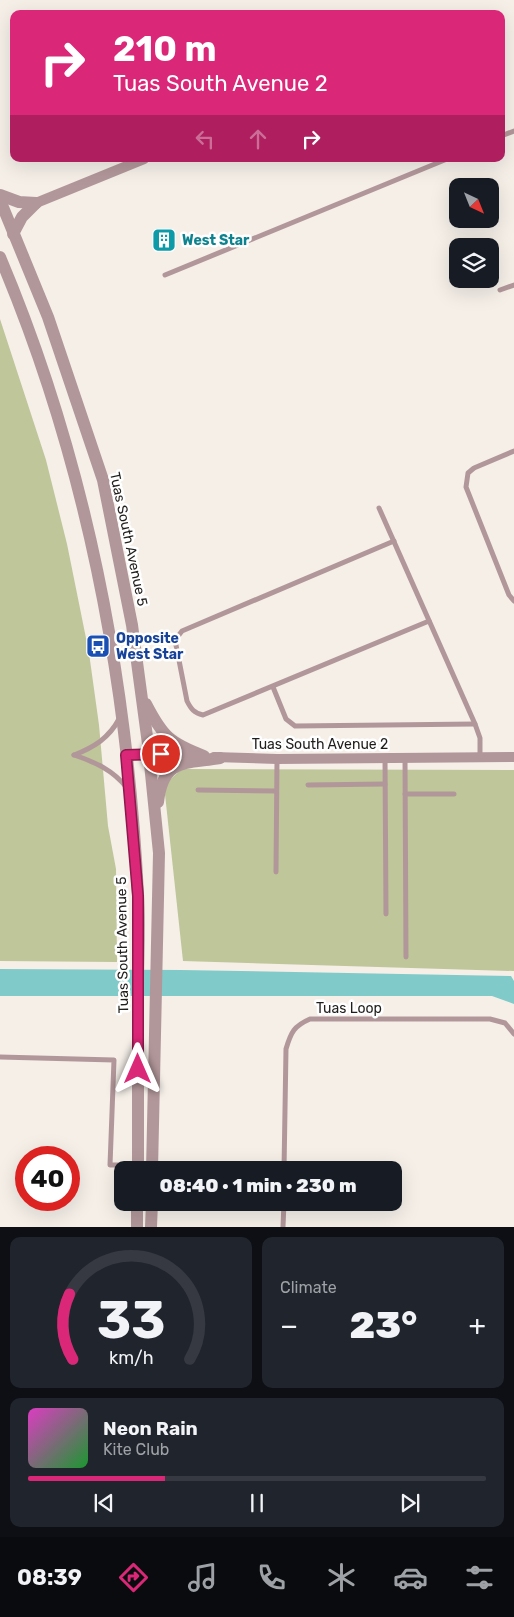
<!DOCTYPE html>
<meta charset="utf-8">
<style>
body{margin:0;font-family:Rubik,sans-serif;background:#20242c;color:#f1f3f6;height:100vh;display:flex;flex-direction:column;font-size:19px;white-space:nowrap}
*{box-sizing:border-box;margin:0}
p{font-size:16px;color:#9ea1a6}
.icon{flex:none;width:28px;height:28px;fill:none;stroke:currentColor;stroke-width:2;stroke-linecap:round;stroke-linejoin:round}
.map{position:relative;height:1227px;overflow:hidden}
.panel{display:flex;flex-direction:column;gap:10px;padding:10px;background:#0d0f14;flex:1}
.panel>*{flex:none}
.banner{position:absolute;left:10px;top:10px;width:495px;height:152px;border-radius:10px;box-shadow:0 5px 20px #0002;background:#db2777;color:#fff;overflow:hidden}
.needle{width:32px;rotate:137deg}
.tools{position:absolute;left:449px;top:178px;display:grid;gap:10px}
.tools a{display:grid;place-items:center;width:50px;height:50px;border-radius:10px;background:#171b24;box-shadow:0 5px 20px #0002;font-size:25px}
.speed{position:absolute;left:15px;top:1146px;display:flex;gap:10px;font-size:25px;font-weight:700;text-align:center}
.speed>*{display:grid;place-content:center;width:65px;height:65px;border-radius:50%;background:#171b24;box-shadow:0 5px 20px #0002;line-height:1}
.speed .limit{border:8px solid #d22;background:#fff;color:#111}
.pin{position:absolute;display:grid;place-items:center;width:42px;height:42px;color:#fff;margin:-21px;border:2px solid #fff;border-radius:50%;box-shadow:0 1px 5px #0007}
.me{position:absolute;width:55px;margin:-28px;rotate:0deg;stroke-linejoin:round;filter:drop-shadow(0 0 4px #0008)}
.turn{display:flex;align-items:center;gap:18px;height:105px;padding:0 20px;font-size:22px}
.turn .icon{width:65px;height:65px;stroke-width:2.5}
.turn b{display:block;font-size:35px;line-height:42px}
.lanes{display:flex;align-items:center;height:48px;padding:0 20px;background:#0003;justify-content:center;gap:25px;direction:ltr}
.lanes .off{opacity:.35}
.big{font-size:38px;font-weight:800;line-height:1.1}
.panel .tile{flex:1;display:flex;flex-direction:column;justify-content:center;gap:8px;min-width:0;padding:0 18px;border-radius:10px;background:#20242c}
.panel .dial{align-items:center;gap:0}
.dial svg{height:130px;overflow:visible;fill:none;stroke:#363941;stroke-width:7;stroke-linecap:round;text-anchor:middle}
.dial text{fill:#f1f3f6;stroke:none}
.song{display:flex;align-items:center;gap:15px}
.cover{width:60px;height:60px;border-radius:8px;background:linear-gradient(135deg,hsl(310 70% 55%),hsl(130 70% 35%))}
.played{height:5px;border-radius:2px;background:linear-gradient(90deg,#db2777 30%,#363941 30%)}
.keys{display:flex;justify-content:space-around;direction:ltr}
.heat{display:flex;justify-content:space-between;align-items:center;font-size:28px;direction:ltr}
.panel .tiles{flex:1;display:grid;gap:10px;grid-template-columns:1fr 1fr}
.tile:last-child{grid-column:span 2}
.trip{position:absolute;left:114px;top:1161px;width:288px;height:50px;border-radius:10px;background:#171b24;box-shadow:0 5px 20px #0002;font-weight:800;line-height:50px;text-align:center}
.menu{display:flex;height:80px;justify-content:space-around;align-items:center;background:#090b0e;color:#9ea1a6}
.menu .icon{width:35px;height:35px}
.menu .active{color:#db2777}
.menu b{font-size:22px;color:#f1f3f6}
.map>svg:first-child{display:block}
.green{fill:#bfc699}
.water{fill:#81caca}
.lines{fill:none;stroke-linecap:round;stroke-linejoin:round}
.service{stroke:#b2979a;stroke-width:5}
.minor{stroke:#b2979a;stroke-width:10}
.tertiary{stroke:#b2979a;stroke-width:12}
.route-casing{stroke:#8e194d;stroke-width:12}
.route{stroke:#db2777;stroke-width:9}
.labels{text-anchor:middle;stroke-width:5;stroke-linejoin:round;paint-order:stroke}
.culture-label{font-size:14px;font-weight:bold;fill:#0d838f;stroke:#fff;text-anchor:start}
.street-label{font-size:14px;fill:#201e1c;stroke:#fff}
.transit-label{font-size:14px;font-weight:bold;fill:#164399;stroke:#fff;text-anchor:start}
</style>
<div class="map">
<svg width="514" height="1227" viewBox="0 0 514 1227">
<rect width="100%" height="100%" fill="#f5efe8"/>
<g class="green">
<path d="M0 319 46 460 67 544 89 653 99 725 108 826 116 869 117 962 0 961Z"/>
<path d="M182 769 514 770V971L183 961 164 785Z"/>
</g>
<path class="water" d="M0 969 181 970 511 976 514 981V1004L492 996H0Z"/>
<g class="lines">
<g class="service">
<path d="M501 136 514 131"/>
<path d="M165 275 447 159"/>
<path d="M500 290 514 285"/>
<path d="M514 451 474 468 468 473 466 487 509 595 514 601"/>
<path d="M379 508 475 724 480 738V757"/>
<path d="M394 541 182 631 175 640 187 701C191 709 194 713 203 715L429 621"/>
<path d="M273 687 286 719 295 726 475 724"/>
<path d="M74 755C95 762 113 770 127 788"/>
<path d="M74 755C94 747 109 738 119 719"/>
<path d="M385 758 386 914"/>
<path d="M405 758 406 957"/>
<path d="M308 785 385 784"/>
<path d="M198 790 276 791"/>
<path d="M405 794H454"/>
<path d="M276 872 277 759"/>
<path d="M0 1057 114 1060 110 1165H138"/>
<path d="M284 1170 286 1049C291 1032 294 1026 310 1019H490L505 1023 514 1034"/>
<path d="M283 1227 284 1202"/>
</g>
<g class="minor">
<path d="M36 203 144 159"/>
<path d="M126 755 149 754 200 756"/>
<path d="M214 757 277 759 514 757"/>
</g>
<g class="tertiary">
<path d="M0 195 19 202 36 203"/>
<path d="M0 200 48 317 103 480 132 625 148 744 159 853 152 1170"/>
<path d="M13 234 22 217 36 203"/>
<path d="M0 257C85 458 127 676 138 894 140 925 138 956 138 987 138 1048 138 1109 138 1170"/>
<path d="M146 704C163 737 170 743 204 756"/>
<path d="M158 802C163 758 185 764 220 758"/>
<path d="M137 1227V1202"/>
<path d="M151 1227 152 1202"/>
</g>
</g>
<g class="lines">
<g class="route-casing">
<path id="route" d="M138 1069V896L126 755 161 754"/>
</g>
<use href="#route" class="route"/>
</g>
<defs>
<g id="building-square" transform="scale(1.25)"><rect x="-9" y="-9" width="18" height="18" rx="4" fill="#0f9aa8" stroke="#fff"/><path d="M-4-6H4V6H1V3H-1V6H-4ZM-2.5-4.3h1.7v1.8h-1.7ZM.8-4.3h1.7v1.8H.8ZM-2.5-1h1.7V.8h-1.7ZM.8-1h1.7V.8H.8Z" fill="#fff"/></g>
<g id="bus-square" transform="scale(1.25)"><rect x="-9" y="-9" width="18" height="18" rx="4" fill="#1a4fb4" stroke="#fff"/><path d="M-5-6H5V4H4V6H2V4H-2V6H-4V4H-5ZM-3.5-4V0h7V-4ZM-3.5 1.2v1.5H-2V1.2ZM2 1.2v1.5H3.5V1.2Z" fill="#fff"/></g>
</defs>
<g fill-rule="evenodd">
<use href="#building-square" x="164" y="240"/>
<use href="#bus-square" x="98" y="646"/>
</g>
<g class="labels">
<g class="culture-label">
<text x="182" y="245">West Star</text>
</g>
<g class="street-label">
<text transform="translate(129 539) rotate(78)" y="5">Tuas South Avenue 5</text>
<text x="320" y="749">Tuas South Avenue 2</text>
<text transform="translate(122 945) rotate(-91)" y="5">Tuas South Avenue 5</text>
<text x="349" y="1013">Tuas Loop</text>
</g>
<g class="transit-label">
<text x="116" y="643">Opposite<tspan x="116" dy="16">West Star</tspan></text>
</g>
</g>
</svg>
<div class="tools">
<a><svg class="needle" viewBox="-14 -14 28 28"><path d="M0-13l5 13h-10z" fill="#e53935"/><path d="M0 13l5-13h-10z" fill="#9ea1a6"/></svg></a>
<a><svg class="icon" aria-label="layers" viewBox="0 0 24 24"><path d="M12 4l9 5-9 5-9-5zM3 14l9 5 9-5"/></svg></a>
</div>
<div class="speed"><div class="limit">40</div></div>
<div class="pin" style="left:161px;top:754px;background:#d93025"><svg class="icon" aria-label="arrive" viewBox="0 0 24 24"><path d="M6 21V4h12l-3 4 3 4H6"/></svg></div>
<svg class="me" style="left:138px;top:1069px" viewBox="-20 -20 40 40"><path d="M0-17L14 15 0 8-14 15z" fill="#db2777" stroke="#fff" stroke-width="4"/></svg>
<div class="trip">08:40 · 1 min · 230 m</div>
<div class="banner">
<div class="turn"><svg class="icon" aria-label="right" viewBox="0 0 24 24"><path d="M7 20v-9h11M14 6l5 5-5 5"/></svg><div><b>210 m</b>Tuas South Avenue 2</div></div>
<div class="lanes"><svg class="icon off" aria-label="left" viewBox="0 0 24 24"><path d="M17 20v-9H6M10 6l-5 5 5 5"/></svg><svg class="icon off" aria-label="ahead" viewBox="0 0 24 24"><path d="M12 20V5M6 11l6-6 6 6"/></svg><svg class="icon" aria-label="right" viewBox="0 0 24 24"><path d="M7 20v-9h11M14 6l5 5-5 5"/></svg></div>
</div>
</div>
<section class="panel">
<div class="tiles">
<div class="tile dial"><svg viewBox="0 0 100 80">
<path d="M14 69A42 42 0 1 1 86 69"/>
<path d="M14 69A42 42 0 0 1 12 29" stroke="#db2777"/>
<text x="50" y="56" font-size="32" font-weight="700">33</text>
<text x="50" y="72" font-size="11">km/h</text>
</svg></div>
<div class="tile"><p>Climate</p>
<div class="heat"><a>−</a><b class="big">23°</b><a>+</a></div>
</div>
<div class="tile">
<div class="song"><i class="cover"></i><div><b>Neon Rain</b><p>Kite Club</p></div></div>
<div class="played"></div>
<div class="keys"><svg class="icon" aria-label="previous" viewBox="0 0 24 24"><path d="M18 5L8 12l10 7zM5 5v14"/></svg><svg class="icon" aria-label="pause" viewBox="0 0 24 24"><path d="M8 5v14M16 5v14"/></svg><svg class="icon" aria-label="next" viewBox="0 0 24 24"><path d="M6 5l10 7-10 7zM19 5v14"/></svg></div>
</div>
</div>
</section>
<nav class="menu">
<b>08:39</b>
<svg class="icon active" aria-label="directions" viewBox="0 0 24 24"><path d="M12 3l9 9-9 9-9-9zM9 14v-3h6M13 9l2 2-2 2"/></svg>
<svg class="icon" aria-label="music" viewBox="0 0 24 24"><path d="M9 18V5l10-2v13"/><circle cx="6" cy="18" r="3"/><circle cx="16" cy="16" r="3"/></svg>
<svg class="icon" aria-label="phone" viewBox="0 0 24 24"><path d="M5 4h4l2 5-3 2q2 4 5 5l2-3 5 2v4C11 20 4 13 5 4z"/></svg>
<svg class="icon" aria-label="climate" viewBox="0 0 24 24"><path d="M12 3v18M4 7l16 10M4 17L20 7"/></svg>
<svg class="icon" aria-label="car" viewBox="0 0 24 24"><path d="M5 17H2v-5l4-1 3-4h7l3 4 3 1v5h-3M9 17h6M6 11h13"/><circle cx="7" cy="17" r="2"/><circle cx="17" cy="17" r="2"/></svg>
<svg class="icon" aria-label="filters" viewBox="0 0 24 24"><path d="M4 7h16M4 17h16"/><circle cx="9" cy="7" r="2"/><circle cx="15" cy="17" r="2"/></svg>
</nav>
